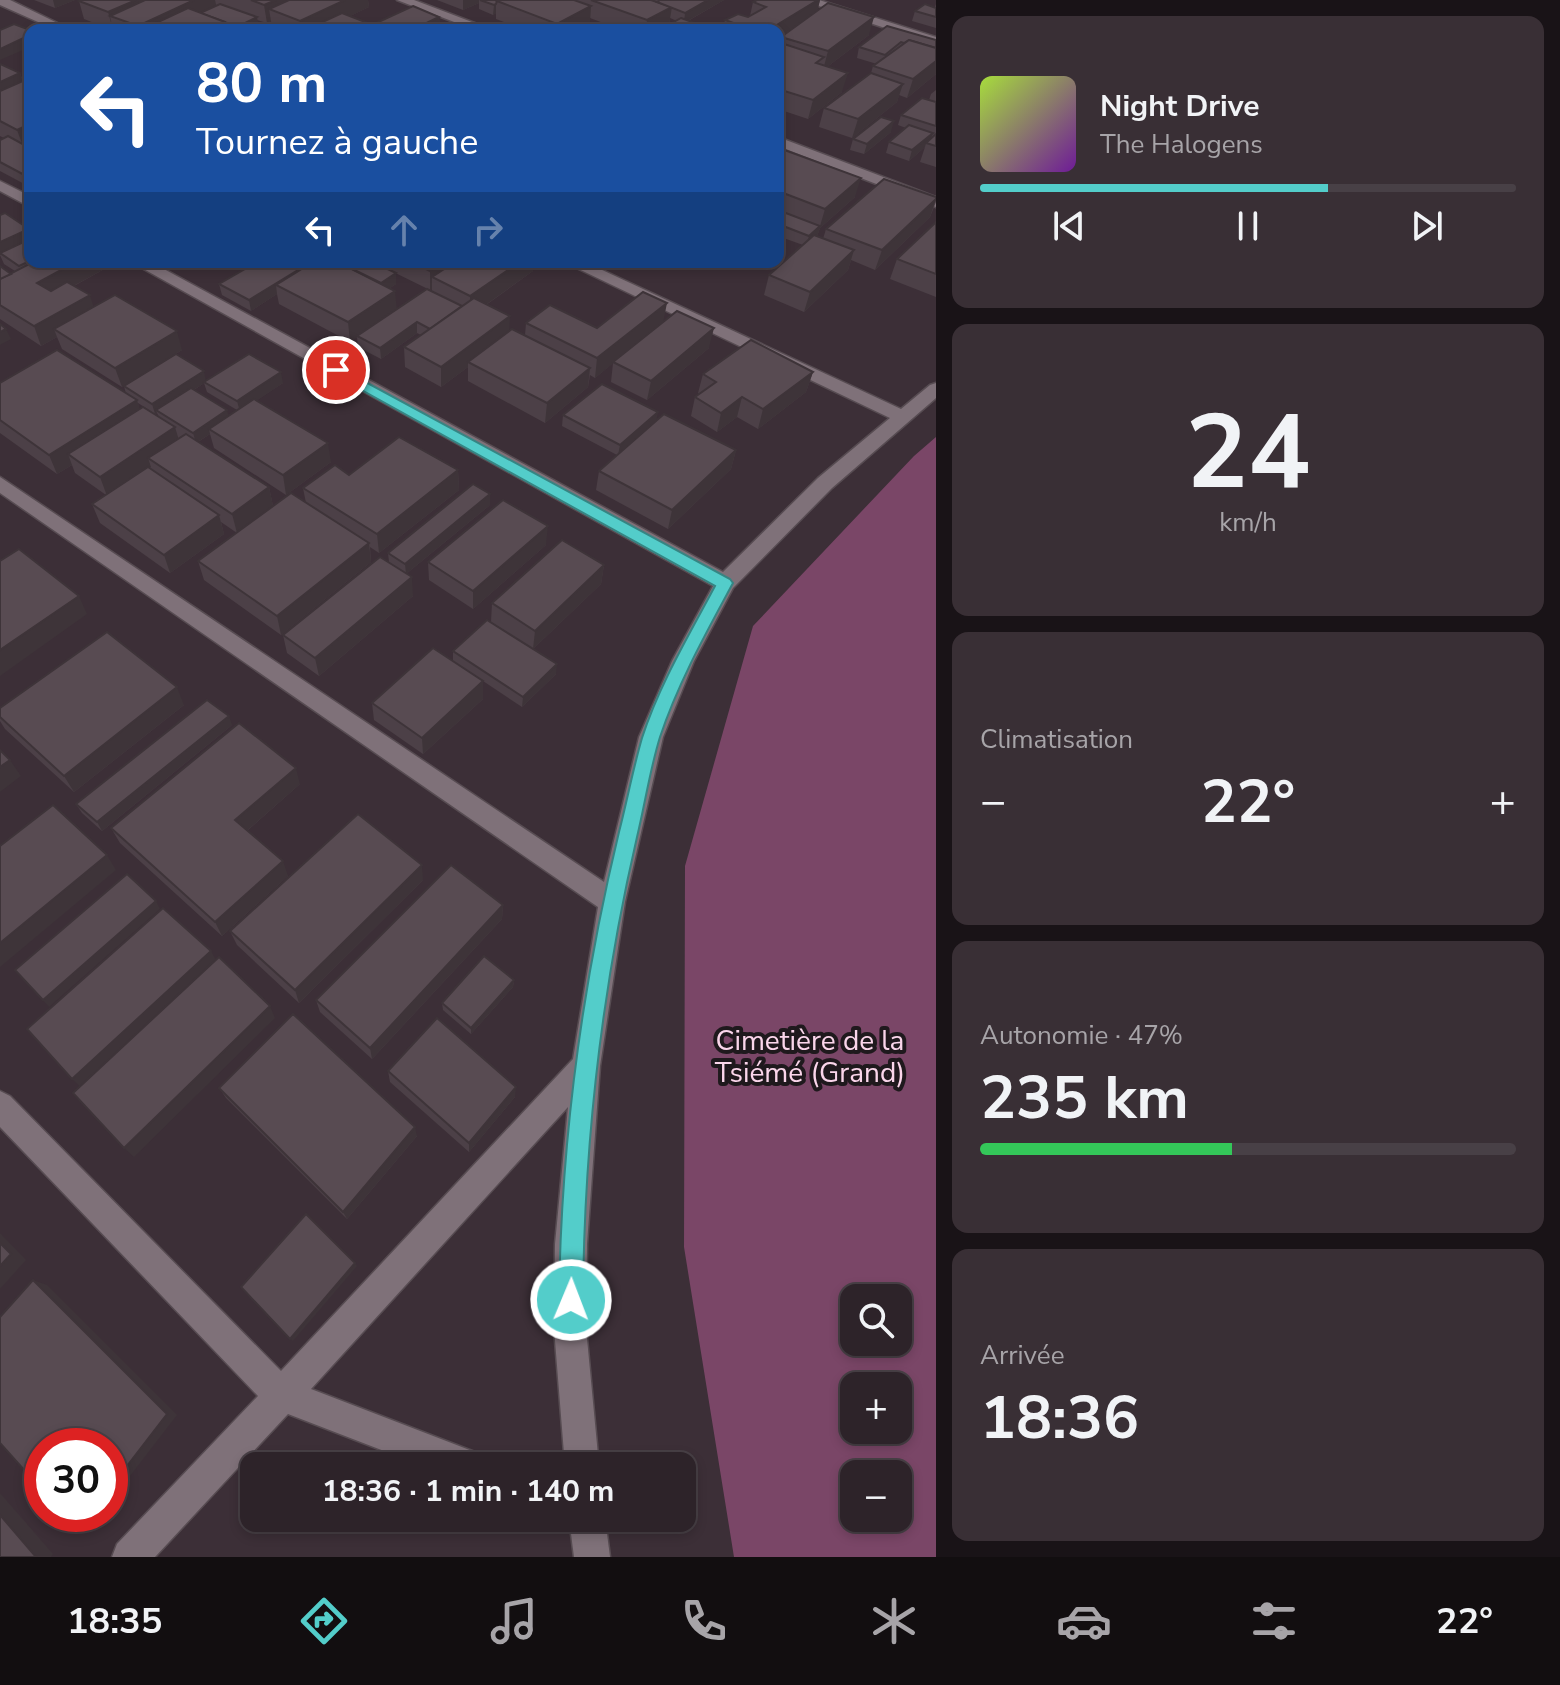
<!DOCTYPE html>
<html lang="fr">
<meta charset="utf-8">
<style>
body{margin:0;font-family:"Nunito Sans",sans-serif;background:#392f35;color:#f1f3f6;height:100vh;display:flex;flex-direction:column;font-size:30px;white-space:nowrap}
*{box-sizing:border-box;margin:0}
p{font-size:26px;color:#a7a4a8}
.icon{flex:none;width:44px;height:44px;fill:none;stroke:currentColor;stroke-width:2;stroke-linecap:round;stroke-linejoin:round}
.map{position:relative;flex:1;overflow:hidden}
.sheet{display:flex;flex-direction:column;gap:16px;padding:16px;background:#191317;width:624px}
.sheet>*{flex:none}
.top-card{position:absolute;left:24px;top:24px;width:760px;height:244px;border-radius:16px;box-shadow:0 4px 12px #0003,0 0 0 2px #484046;background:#1a4fa0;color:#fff;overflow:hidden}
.fabs{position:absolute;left:840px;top:1284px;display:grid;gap:16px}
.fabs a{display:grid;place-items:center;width:72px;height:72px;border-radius:16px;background:#2d2329;box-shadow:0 4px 12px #0003,0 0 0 2px #484046;font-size:40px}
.speed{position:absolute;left:24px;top:1428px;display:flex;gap:16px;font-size:40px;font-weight:700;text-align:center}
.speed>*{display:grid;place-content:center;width:104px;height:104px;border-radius:50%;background:#2d2329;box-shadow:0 4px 12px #0003,0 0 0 2px #484046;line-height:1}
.speed .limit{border:12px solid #d22;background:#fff;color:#111}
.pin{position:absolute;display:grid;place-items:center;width:68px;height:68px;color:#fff;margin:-34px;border:4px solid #fff;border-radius:50%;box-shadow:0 2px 8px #0007}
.me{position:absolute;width:88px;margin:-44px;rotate:1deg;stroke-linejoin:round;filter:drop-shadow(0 0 6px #0008)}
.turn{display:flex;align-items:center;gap:28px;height:168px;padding:0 40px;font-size:36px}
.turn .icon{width:104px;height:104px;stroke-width:2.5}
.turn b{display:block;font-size:56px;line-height:68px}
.lanes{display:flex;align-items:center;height:76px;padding:0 40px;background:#0003;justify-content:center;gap:40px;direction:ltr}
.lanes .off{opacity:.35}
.big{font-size:60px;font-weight:700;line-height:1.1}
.sheet .widget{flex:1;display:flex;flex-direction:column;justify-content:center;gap:12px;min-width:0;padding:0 28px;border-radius:16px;background:#392f35}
.sheet .dial{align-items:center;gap:0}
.dial b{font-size:104px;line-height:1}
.song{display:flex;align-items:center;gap:24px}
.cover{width:96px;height:96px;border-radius:12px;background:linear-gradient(135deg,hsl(80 70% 55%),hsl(280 70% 35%))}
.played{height:8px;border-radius:4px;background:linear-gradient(90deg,#53cdca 65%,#484046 65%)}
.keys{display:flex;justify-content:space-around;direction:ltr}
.heat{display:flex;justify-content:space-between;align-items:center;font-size:44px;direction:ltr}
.charge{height:12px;border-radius:6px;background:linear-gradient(90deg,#34c759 47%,#484046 0)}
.trip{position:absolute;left:240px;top:1452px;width:456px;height:80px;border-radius:16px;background:#2d2329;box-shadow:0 4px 12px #0003,0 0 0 2px #484046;font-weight:700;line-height:80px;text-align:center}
.menu{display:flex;height:128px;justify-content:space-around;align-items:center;background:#120e10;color:#a7a4a8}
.menu .icon{width:56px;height:56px}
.menu .on{color:#53cdca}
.menu b{font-size:36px;color:#f1f3f6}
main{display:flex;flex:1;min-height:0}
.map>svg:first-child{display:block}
.green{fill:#7a4667;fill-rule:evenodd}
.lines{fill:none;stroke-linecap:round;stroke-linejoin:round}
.minor-casing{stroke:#574c52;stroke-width:3}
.minor{fill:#7f7179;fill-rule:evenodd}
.wall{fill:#4c4047;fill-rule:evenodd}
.shaded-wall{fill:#3e3439}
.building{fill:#584b52;stroke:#3e3439;stroke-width:2}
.route{fill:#53cdca;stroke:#368583;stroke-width:2}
.labels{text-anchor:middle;stroke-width:8;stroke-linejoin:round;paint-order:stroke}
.park-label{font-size:28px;fill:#fbd6eb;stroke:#1f191d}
</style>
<main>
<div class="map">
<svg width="936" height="1557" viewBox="0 0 936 1557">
<rect width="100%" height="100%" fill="#3c2f37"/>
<path class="green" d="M936 437V1557H734L684 1247 685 866 753 626 914 456ZM854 1298H898V1342H854ZM854 1386H898V1430H854ZM854 1474H898V1518H854Z"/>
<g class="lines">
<g class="minor-casing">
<g id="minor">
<path d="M0 0H10L72 30H56L0 5Z"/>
<path d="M397 0H414L493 30H475Z"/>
<path d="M801 0H819L936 37V45Z"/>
<path d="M778 137 936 197V207L778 146Z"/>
<path d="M0 181 30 196V207L0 191Z"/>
<path d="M131 262H151L723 572 818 478 890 418 564 262H585L901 409 930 385 936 383V398L832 488 733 588 694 661 663 737 625 902 600 1066 587 1244 586 1328 599 1466H565L554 1328 555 1244 568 1107 311 1389 480 1454 485 1466H423L288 1414 155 1557H112L117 1544 258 1396 0 1127V1091L10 1096 281 1371 573 1059 598 907 0 493V477L604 882 639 737 672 661 713 586Z"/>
<path d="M569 1518H605L610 1557H574Z"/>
</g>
</g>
<use href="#minor" class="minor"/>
</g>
<g class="wall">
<path d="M34 0H75L55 8Z"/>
<path d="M82 0H368L369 7 350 16 373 25 439 17 440 30H280L272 27 271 21 267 23 257 20 259 27 253 30H112L84 19 79 1Z"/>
<path d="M437 0H576L575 1H577V0H724L688 21 715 30H662L663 29 661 30H622L590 18V24L579 30H525L496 19V13L493 15 479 9V3L463 10ZM670 18 677 21 669 25Z"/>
<path d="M757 0H820L817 11 869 35 827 67 842 92 808 119 778 109V42L780 43 781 38 778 30H723L725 20 750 16 753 2Z"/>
<path d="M936 4V28L912 21 915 11 935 7Z"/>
<path d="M887 26 936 40V74L907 98 899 95 897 102 852 138 819 127 824 108 871 73 873 66 877 64 857 58 859 47Z"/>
<path d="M0 64 20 73 23 81 30 83V146L28 147 30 148V187L0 171V140L4 138 0 136Z"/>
<path d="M936 90V167L920 162 925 147 909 161 886 153 889 142 906 128 898 125 901 115 929 100 931 94Z"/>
<path d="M891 132 864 154 850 150 853 139Z"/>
<path d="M778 149 855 197 820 228 817 236 823 239 826 229 936 197V202L930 217 875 270 851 260 848 270 804 312 764 295 769 275 803 245 778 236Z"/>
<path d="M0 215 30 262 108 267 74 286 93 307 182 350 122 387 62 349 57 337 41 346 0 319V266L11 274 15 271 4 264 0 255Z"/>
<path d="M936 222V297L890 279 897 259Z"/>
<path d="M373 262H534L533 271 486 305 510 331 525 335 526 323 597 328 663 322 709 348 647 400 611 382 613 363 595 378 590 375 588 387 545 423 468 381V367L441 387 405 367 404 347 421 335 417 333 381 359 358 347 357 337 350 342 279 304 277 294 251 311 222 295 219 284H396L390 288 396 309 432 291V289L430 290Z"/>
<path d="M608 262H626L619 267Z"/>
<path d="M813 372 806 392 758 429 737 417 717 432 691 416 695 397 699 394 698 393 703 374Z"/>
<path d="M206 380 283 383 257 400 331 462 286 495 214 448 210 434 198 442 269 487 273 506 306 503 303 488 349 475 458 470 459 490 379 553 370 547 371 562 281 635 204 580 198 561 237 533 221 522 224 534 170 573 100 523 92 504 106 495 75 473 72 465 57 474 0 433V383L126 394 124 386ZM204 383 207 392 237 410 229 416 194 390ZM138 403 155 414 157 413 159 417 139 409Z"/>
<path d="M563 415 656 421 736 450 731 469 668 529 596 490 599 471 617 455 562 426Z"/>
<path d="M490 505 406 574 413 596 319 676 287 653 283 635 389 562 388 553Z"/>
<path d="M546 545 473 609 429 580 428 562Z"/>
<path d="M604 565 601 584 533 649 491 622 492 603Z"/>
<path d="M453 651 556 674 522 707 453 661Z"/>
<path d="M483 699 423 754 374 720 372 703Z"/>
<path d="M184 705 74 792 5 729 0 721V708Z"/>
<path d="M232 725 102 831 82 813 76 804Z"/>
<path d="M300 784 247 831 288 876 222 936 120 843 111 828Z"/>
<path d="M423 880 299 1003 237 945 230 931Z"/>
<path d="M503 905 502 919 372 1059 320 1012 316 1000Z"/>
<path d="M514 980 513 987 471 1034 443 1010 442 1003Z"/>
<path d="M388 1071 515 1097 469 1152 390 1082Z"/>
<path d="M219 1088 417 1136 347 1219 226 1098Z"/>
</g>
<g class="shaded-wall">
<path d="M53 0H75L55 8Z"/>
<path d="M136 0H179L110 16 113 30 108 12Z"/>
<path d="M194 0H215L217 9 143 29V30H138V26Z"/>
<path d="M276 0H294L269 9 271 21 267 23 264 5Z"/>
<path d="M345 0H368L369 7 321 30H301L300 21Z"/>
<path d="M463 0H479V3L463 10Z"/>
<path d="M708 0H724L684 23 685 13Z"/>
<path d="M818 0H820L816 17 781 37 778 40V30L772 28Z"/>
<path d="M496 4V13L493 15 494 5Z"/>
<path d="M591 6 590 24 579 30H557V24Z"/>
<path d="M672 7 669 25 661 30H646L647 20Z"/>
<path d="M257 17 259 27 253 30H236L235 28Z"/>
<path d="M439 17 440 30H412Z"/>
<path d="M874 17 869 35 823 70 828 51Z"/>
<path d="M225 22 226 30H208Z"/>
<path d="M30 35V47L0 60V49Z"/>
<path d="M936 61V74L907 98 913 79Z"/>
<path d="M20 73 26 91 0 104V82Z"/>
<path d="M848 73 842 92 808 119 813 100Z"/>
<path d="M903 84 897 102 852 138 858 119Z"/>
<path d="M894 121 891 132 864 154 867 144Z"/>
<path d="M30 124V146L24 149 17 130Z"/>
<path d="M933 133 929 144 926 143 925 147 909 161 912 150Z"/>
<path d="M861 178 855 197 820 228 817 237 806 247 809 236 820 226 825 209Z"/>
<path d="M936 199 930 217 875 270 882 250Z"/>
<path d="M29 229 30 241 0 255V242Z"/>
<path d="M854 250 848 270 804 312 810 292Z"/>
<path d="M76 262H106L108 267 44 302 37 283Z"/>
<path d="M311 262 276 285 277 294 251 311 249 300Z"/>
<path d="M443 262H472L432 277V289L430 290V271Z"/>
<path d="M520 262H534L533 271 470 316V296Z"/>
<path d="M396 273V284L381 294V283Z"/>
<path d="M395 291 397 311 350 342 348 322Z"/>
<path d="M90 295 96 315 54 329 57 337 41 346 34 326Z"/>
<path d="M667 303 663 323 595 378 597 358Z"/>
<path d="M510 316 509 336 468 362V367L441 387V367Z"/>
<path d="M417 322V333L381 359 380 348Z"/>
<path d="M714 328 709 348 647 400 651 381Z"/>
<path d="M6 329 11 339 0 345V332Z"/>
<path d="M177 331 182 350 122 387 115 368Z"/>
<path d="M590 368 588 387 545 423 547 403Z"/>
<path d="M204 371 206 382 159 412 156 410 157 413 155 414 152 404Z"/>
<path d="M281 372 283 383 240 412 237 401Z"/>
<path d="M813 372 806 392 758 429 763 409Z"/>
<path d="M742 397 737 417 717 432 721 413Z"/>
<path d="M137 400 143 420 68 454 72 465 57 474 49 455Z"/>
<path d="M227 410 230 420 209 429 210 434 196 443 193 433Z"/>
<path d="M658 412 656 423 618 455 620 445Z"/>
<path d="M175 427 181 447 148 458 151 467 107 496 100 477Z"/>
<path d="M328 443 331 462 286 495 283 475Z"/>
<path d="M736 450 731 469 668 529 672 510Z"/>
<path d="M458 470 459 490 379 553 377 534Z"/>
<path d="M269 487 273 506 237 533 232 514Z"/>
<path d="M490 494V505L406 574 405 564Z"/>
<path d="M219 515 224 534 170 573 164 555Z"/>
<path d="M548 526 546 545 473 609V591Z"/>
<path d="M369 543 371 562 281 635 277 616Z"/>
<path d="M604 565 601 584 533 649 535 631Z"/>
<path d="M412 577 413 596 319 676 315 658Z"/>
<path d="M79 596 87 614 0 676V650Z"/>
<path d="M557 664 556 674 522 707 523 697Z"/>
<path d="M483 681V699L423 754 422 738Z"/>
<path d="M177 687 184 705 74 792 64 776Z"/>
<path d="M229 716 232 725 102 831 97 822Z"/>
<path d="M10 760 21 776 0 792V767Z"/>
<path d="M296 768 300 784 241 836 235 820Z"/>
<path d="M107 855 116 870 0 967V943Z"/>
<path d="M283 861 288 876 222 936 215 922Z"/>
<path d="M422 865 423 880 299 1003 295 990Z"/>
<path d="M156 901 160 909 49 1007 43 1000Z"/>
<path d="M503 905 502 919 372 1059 370 1048Z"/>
<path d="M211 951 218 964 84 1090 72 1079Z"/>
<path d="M514 980 513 987 471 1034V1028Z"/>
<path d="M270 1006 275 1018 134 1157 124 1148Z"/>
<path d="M516 1087 515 1097 469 1152V1143Z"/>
<path d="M415 1127 417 1136 347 1219 343 1212Z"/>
<path d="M0 1233 26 1260 0 1289Z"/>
<path d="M355 1263 357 1266 293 1341 290 1339Z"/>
<path d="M33 1280 47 1285 177 1415 110 1502V1488Z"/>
<path d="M0 1493 53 1554 51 1557H36L0 1515Z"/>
<path d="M90 1514H101L92 1526 78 1530Z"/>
</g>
<g class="building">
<path d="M82 0H136L108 12 79 1Z"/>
<path d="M145 0H194L138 26 110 16Z"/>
<path d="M251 0H276L264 5Z"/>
<path d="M289 0H345L300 21 269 9Z"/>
<path d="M480 0H498L497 1 496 4 494 5Z"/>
<path d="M498 0H574L591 6 557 24 497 1Z"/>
<path d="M591 0H651L672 7 647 20Z"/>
<path d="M660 0H708L685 13 657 2Z"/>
<path d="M757 0H818L772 28 779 30H753L725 20 738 14 748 17 766 7 753 2Z"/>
<path d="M828 3 874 17 828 51 781 37Z"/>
<path d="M220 4 257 17 235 28 225 24V22L200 13Z"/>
<path d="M925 4 936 8V17L915 11Z"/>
<path d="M413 6 439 17 412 30H361Z"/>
<path d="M188 8 225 22 208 30H146L143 29Z"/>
<path d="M342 13 373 25 361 30H305Z"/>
<path d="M681 18 715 30H667L663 28Z"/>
<path d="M14 24 30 30V35L0 49V30Z"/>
<path d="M887 26 936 40V48L909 40 904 43 901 42 885 55 859 47Z"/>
<path d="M455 27 463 30H448Z"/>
<path d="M909 40 936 48V61L913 79 873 66Z"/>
<path d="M778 42 824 57 816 63 848 73 813 100 778 89Z"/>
<path d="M0 64 20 73 0 82Z"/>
<path d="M871 73 903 84 858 119 824 108Z"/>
<path d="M25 80 30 83V124L17 130 0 121V91Z"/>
<path d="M922 98 936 102V126L901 115Z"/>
<path d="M881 117 894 121 867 144 853 139Z"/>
<path d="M909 125 933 133 912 150 889 142Z"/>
<path d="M936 134V146L926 143Z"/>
<path d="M8 136 30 148V178L0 162V140Z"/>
<path d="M779 148 861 178 825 209 778 191V149Z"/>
<path d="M884 179 936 197V199L882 250 826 229Z"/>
<path d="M778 210 820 226 809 236 778 224Z"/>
<path d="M5 213 29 229 0 242V215Z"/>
<path d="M936 222V274L897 259Z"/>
<path d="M814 235 854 250 810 292 769 275Z"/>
<path d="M30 239V261L19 266 0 253Z"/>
<path d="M33 262H76L37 283 51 291 67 282 90 295 34 326 0 305V279Z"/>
<path d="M257 262H311L249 300 219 284Z"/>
<path d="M313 262H338L395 291 348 322 276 285Z"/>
<path d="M338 262H373L396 273 381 283Z"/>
<path d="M412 262H443L430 271Z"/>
<path d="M455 262H520L470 296 432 277Z"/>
<path d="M0 266 11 274 0 279Z"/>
<path d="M427 289 462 306 430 329 417 322 380 348 357 336Z"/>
<path d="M643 292 667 303 597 358 526 323 550 305 597 328Z"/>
<path d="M115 295 177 331 115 368 54 329Z"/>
<path d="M474 298 510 316 441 367 404 347Z"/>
<path d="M677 311 714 328 651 381 613 362Z"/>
<path d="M0 324 6 329 0 332Z"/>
<path d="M512 329 590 368 547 403 468 362Z"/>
<path d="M751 340 813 372 763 409 742 397 721 413 695 397 716 382 703 374Z"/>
<path d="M57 350 137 400 49 455 0 420V383Z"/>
<path d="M176 354 204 371 152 404 124 386Z"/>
<path d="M249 354 281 372 237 401 204 382Z"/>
<path d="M602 384 658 412 620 445 563 415Z"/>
<path d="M191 388 227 410 193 433 156 410Z"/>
<path d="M254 399 328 443 283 475 209 429Z"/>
<path d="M143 407 175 427 100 477 68 454Z"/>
<path d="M664 414 736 450 672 510 599 471Z"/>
<path d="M186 434 269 487 232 514 148 458Z"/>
<path d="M399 437 458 470 377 534 303 488 335 465 349 475Z"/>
<path d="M148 467 219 515 164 555 92 504Z"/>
<path d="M473 484 490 494 405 564 388 553Z"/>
<path d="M291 493 369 543 277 616 198 561Z"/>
<path d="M503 500 548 526 473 591 428 562Z"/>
<path d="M562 540 604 565 535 631 492 603Z"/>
<path d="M19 549 79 596 0 650V561Z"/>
<path d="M380 557 412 577 315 658 283 635Z"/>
<path d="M487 620 557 664 523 697 453 651Z"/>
<path d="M107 632 177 687 64 776 0 717V708Z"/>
<path d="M433 648 483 681 422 738 372 703Z"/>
<path d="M207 700 229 716 97 822 76 804Z"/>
<path d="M239 723 296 768 235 820 283 861 215 922 111 828Z"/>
<path d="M0 750 10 760 0 767Z"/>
<path d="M53 805 107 855 0 943V846Z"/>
<path d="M358 814 422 865 295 990 230 931Z"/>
<path d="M451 865 503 905 370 1048 316 1000Z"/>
<path d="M127 874 156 901 43 1000 15 970Z"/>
<path d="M163 908 211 951 72 1079 27 1029Z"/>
<path d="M484 956 514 980 471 1028 442 1003Z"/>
<path d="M219 957 270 1006 124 1148 73 1093Z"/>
<path d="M293 1014 415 1127 343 1212 219 1088Z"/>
<path d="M437 1018 516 1087 469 1143 388 1071Z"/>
<path d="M306 1214 355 1263 290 1339 241 1287Z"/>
<path d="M0 1243 11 1254 0 1266Z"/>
<path d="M33 1280 167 1414 110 1488V1446H42V1490L0 1443V1317Z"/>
<path d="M64 1514H90L78 1530Z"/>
<path d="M0 1515 36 1557H0Z"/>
</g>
<path class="route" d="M336 366 730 579 733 583C706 633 678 683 660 737 650 769 645 804 637 837 602 988 584 1145 583 1300L579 1308 571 1312 562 1308 559 1300C561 1143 582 985 619 832 627 801 633 769 642 738 659 685 689 635 715 586L331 373V367Z"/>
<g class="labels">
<g class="park-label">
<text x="810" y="1050">Cimetière de la<tspan x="810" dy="32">Tsiémé (Grand)</tspan></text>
</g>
</g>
</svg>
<div class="fabs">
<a><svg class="icon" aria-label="search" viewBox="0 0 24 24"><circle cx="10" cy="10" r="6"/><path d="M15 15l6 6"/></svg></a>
<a>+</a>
<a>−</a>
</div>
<div class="speed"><div class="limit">30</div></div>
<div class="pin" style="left:336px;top:370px;background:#d93025"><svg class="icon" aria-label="arrive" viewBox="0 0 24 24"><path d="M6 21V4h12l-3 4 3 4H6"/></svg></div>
<svg class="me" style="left:571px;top:1300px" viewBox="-20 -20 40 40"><circle r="17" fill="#53cdca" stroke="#fff" stroke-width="3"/><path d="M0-11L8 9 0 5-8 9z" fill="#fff"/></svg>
<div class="trip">18:36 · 1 min · 140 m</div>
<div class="top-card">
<div class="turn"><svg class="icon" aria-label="left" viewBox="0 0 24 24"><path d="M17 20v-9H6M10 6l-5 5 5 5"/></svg><div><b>80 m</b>Tournez à gauche</div></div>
<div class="lanes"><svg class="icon" aria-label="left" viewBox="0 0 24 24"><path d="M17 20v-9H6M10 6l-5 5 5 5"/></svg><svg class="icon off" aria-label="ahead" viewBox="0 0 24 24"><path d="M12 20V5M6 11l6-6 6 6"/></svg><svg class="icon off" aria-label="right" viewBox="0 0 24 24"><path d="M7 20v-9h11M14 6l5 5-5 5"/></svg></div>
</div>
</div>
<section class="sheet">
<div class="widget">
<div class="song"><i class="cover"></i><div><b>Night Drive</b><p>The Halogens</p></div></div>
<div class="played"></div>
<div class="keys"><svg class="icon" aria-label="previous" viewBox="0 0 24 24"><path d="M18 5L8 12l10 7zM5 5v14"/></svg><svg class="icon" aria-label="pause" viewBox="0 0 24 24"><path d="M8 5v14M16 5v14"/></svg><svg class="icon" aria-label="next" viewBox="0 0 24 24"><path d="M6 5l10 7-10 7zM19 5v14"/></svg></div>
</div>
<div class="widget dial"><b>24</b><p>km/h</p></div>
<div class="widget"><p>Climatisation</p>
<div class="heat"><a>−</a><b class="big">22°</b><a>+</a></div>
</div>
<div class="widget"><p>Autonomie · 47%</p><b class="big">235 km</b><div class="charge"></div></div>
<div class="widget"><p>Arrivée</p><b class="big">18:36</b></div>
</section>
</main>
<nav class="menu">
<b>18:35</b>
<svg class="icon on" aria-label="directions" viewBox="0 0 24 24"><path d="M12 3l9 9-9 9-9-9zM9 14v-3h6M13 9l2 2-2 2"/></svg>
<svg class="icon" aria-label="music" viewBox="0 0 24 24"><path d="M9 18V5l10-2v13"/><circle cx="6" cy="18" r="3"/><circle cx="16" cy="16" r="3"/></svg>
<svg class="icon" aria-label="phone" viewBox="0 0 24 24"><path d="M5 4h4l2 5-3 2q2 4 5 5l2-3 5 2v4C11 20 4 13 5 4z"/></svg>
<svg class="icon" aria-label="climate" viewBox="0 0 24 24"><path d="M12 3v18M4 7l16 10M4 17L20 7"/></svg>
<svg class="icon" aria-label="car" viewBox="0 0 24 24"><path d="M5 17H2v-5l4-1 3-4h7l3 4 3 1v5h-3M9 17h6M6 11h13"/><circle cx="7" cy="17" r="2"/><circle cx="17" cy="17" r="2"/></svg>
<svg class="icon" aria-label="filters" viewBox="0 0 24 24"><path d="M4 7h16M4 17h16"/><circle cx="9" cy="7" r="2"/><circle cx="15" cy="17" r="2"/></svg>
<b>22°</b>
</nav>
